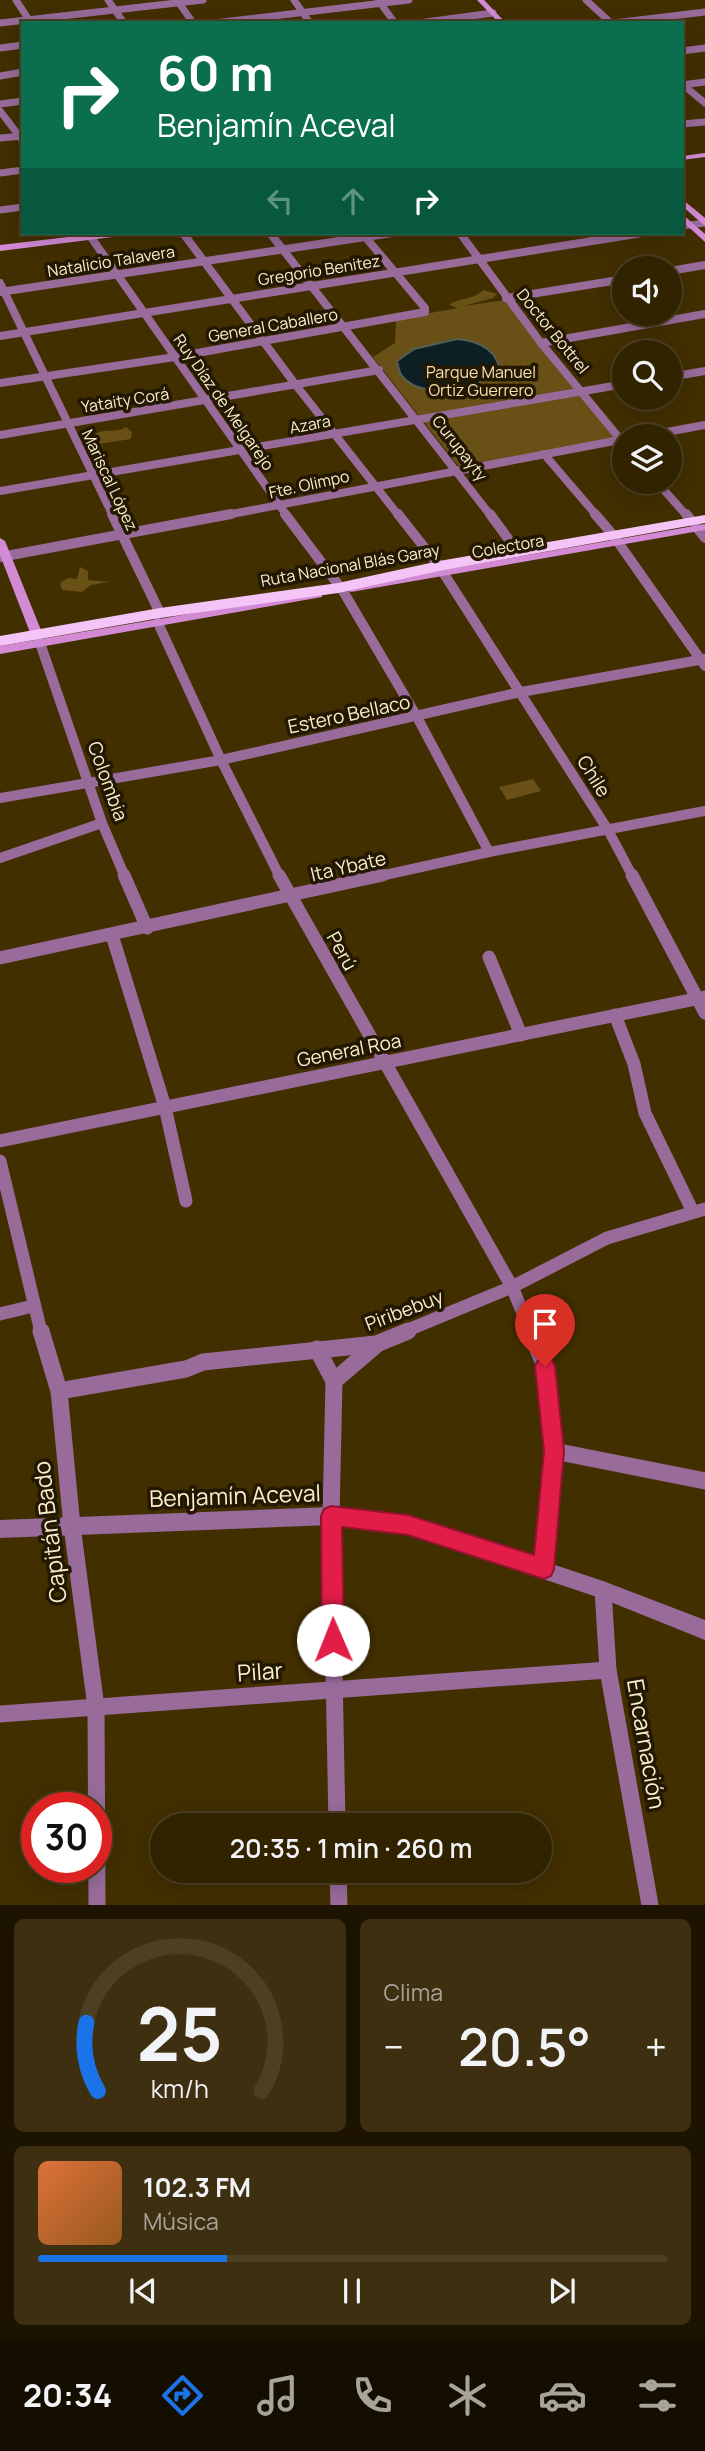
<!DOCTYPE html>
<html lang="es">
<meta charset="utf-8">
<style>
body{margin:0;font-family:Manrope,sans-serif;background:#3d2f0f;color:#f1f3f6;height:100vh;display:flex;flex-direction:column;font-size:26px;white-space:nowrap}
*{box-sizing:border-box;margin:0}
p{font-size:23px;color:#a8a499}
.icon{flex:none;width:38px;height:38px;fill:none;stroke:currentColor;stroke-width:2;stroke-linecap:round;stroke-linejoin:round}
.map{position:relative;height:1905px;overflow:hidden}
.side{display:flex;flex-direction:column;gap:14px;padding:14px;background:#1c1300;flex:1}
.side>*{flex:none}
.hud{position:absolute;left:21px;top:21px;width:663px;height:214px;border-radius:0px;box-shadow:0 4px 18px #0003,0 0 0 2px #4d4022;background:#0b6e4f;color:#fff;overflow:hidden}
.tools{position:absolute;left:612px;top:256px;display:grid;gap:14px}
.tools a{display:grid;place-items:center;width:70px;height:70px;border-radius:50%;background:#322300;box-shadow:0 4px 18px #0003,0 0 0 2px #4d4022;font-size:35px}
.speed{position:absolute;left:21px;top:1792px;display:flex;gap:14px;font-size:35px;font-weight:700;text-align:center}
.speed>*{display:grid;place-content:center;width:91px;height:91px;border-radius:50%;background:#322300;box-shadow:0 4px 18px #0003,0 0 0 2px #4d4022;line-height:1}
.speed .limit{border:10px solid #d22;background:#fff;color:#111}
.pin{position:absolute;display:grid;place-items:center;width:60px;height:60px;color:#fff;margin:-72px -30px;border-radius:50% 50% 50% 0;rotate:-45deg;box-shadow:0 0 7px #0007}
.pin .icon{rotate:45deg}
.me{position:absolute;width:77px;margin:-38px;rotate:359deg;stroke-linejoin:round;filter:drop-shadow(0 0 5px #0008)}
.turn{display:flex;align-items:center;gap:24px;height:147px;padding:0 21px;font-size:32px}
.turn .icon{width:91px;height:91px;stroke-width:2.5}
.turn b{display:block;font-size:49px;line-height:60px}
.lanes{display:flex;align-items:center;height:66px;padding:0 21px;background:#0003;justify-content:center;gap:35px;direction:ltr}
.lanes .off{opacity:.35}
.big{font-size:52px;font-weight:600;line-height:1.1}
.side .widget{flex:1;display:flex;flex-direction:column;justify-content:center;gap:10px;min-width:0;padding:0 24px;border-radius:10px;background:#3d2f0f}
.side .dial{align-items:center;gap:0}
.dial svg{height:182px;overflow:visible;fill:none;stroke:#4d4022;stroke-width:7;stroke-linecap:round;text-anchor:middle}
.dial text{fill:#f1f3f6;stroke:none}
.song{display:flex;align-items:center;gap:21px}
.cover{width:84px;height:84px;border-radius:10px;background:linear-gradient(135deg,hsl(20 70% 55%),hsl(30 70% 35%))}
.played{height:7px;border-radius:4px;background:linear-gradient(90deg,#1a73e8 30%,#4d4022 30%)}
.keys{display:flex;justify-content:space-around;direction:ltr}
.heat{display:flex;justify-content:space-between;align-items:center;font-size:38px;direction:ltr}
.side .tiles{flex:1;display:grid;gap:14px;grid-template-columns:1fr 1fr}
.widget:last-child{grid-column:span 2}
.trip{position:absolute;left:150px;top:1813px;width:402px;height:70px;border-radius:35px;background:#322300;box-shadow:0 4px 18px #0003,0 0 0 2px #4d4022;font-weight:600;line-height:70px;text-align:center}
.tab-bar{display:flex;height:112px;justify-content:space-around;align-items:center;background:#140e00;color:#a8a499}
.tab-bar .icon{width:49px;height:49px}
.tab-bar .on{color:#1a73e8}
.tab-bar b{font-size:32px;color:#f1f3f6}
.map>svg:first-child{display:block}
.green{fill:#685017}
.water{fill:#0c2023;stroke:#545e57;stroke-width:2}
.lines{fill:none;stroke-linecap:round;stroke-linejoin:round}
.minor-far4{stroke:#986b9a;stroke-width:7}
.minor-far3{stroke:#986b9a;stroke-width:8}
.minor-far2{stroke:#986b9a;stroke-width:10}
.minor-far1{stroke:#986b9a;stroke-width:13}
.minor{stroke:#986b9a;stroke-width:17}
.tertiary{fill:#986b9a;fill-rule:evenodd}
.secondary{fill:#d28ad5;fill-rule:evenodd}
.trunk{fill:#f4c4f6;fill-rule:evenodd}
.route{fill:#e11d48;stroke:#92132f;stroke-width:2}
.labels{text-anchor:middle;stroke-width:7;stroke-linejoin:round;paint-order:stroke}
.far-street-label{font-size:16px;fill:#fceed0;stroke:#231802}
.far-park-label{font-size:16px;fill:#f6e0b1;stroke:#231802}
.street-label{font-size:19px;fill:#fceed0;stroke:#231802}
.near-street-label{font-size:23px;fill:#fceed0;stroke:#231802}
</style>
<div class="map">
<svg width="705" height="1905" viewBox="0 0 705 1905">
<rect width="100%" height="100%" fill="#422f00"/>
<g class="green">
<path d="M483 290 497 294 493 298 464 306 505 300 615 438 460 468 373 357 395 343 396 319 458 308 449 305C460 297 474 300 483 290Z"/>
<path d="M126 427 132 432 131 439 98 444 89 440C99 425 114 435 126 427Z"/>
<path d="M80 567 88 571V580L109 582 91 585 82 592 62 590 60 583 68 578 77 579Z"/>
<path d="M533 779 541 791 507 800 499 787Z"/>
</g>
<path class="water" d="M457 339C479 341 498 350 500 373 477 386 423 402 402 376 399 373 398 365 397 361L414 349Z"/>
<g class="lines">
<g class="minor-far4">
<path d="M16 0 31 23"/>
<path d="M108 0 124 23"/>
<path d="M177 0 193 23"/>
<path d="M294 0 310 23"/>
<path d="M378 0 395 23"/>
<path d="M586 0 611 23"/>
<path d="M0 23 203 0"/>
<path d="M214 23 409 0"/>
<path d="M418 23 493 13"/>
<path d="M614 23 705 12"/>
<path d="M0 48 23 45"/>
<path d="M682 51 705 48"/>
<path d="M0 76 23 72"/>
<path d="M682 84 705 103"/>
<path d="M682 85 705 82"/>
<path d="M0 104 23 101"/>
<path d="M0 111 23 141"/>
<path d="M682 124 705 122"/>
<path d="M0 138 23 136"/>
<path d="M0 173 23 170"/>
<path d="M0 210 23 207"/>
<path d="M682 226 705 223"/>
</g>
<g class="minor-far3">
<path d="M88 233 287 516"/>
<path d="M183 233 295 384 399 516"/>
<path d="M270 233 491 516"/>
<path d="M460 233 541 343 625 445"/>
<path d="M670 271 705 265"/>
<path d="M0 283 113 516"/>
<path d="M0 292 392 233"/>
<path d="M506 298 625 279"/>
<path d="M0 336 642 233"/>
<path d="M541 343 705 314"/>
<path d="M670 377 705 371"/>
<path d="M0 383 175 357 425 312V308L362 233"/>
<path d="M0 435 379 370"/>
<path d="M645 436 705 425"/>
<path d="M544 454 597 516"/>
<path d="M656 481 687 516"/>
<path d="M0 491 625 384"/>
<path d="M221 516 625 439"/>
</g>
<g class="minor-far2">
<path d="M112 514 160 613"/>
<path d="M285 514 343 591 417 717 489 852"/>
<path d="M398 514 439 566 608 830 633 877"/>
<path d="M490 514 518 552"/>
<path d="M595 514 613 535 705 666"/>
<path d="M686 514 692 521"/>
<path d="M697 528 705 538"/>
<path d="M0 557 231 514"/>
<path d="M158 623 221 760 280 877"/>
<path d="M40 643 102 823 125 877"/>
<path d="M0 798 221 760 521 692 705 659"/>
<path d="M0 858 102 823"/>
<path d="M376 877 489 852 705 811"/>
</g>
<g class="minor-far1">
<path d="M124 875 147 928"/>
<path d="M279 875 512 1287 531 1332"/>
<path d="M632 875 705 1013"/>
<path d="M112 935 165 1107 186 1201"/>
<path d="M489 957 521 1035"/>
<path d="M0 958 383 875"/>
<path d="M615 1015 634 1064 645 1113 693 1212"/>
<path d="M0 1141 705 997"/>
<path d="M0 1161 41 1332"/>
<path d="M0 1314 33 1306"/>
<path d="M403 1332 512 1287 607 1238 705 1209"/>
</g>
<g class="minor">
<path d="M41 1331 59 1391 72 1526 96 1707 97 1905"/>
<path d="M530 1331 545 1366 554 1451 544 1569"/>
<path d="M317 1349 334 1381"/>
<path d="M59 1391 186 1369 203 1362 376 1344 408 1331"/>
<path d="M554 1451 705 1481"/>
<path d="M603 1590 608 1670 650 1905"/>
<path d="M0 1714 608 1670"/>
<path d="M337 1825 331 1516 334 1381 376 1345"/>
<path d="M338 1871 339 1905"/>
</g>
<path class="tertiary" d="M331 1507 408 1516 603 1581 705 1620V1640L603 1599 408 1534 331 1525 0 1538V1520Z"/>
<g class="secondary">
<path d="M477 0H484L506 23H499Z"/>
<path d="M705 153V157L682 160V156Z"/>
<path d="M682 199 705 218V226L682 206Z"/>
<path d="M682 214 705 234V242L682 221Z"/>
<path d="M102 233H125L121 236 0 251V245Z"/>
<path d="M705 524V530L351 592 345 589 351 586Z"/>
<path d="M0 538 5 541 43 635 41 637H33L31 635 0 555Z"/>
<path d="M318 592 322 593V597L0 654V646Z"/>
</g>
<path class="trunk" d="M705 515V523L439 571 338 593 160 618 0 646V636L160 608 338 583 439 561Z"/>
</g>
<path class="route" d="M545 1357 552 1360 555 1366 564 1451 554 1569 551 1576 544 1579 408 1535 342 1527 344 1640 341 1648 333 1651 325 1648 322 1640 321 1516 324 1509 331 1506 408 1515 534 1555 544 1451 535 1366 538 1360Z"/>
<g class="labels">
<g class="far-street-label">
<text transform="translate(111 261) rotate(-9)" y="6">Natalicio Talavera</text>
<text transform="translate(319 270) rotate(-9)" y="6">Gregorio Benitez</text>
<text transform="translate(273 325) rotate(-10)" y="6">General Caballero</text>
<text transform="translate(553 331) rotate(51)" y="6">Doctor Bottrel</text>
<text transform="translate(125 400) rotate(-9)" y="6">Yataity Corá</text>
<text transform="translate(224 402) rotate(55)" y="6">Ruy Díaz de Melgarejo</text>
<text transform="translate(310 424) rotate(-11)" y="6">Azara</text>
<text transform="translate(460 448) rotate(52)" y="6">Curupayty</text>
<text transform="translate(110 480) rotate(65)" y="6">Mariscal López</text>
<text transform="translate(309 484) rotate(-12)" y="6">Fte. Olimpo</text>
<text transform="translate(508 546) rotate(-10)" y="6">Colectora</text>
<text transform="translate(350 565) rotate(-10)" y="6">Ruta Nacional Blás Garay</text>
</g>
<g class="far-park-label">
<text x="481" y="378">Parque Manuel<tspan x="481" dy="18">Ortiz Guerrero</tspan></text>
</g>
<g class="street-label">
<text transform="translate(349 714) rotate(-12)" y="7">Estero Bellaco</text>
<text transform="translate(594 776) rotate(58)" y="7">Chile</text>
<text transform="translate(108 781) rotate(70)" y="7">Colombia</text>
<text transform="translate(348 866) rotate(-13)" y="7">Ita Ybate</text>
<text transform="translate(342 951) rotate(61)" y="7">Perú</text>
<text transform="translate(349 1050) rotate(-11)" y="7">General Roa</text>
<text transform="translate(404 1310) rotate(-21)" y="7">Piribebuy</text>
</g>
<g class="near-street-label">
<text transform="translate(235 1496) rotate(-2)" y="8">Benjamín Aceval</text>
<text transform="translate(50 1532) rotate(-97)" y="8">Capitán Bado</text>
<text transform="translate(260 1672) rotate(-4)" y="8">Pilar</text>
<text transform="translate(646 1744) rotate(80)" y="8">Encarnación</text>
</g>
</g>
</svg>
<div class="tools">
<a><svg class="icon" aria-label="sound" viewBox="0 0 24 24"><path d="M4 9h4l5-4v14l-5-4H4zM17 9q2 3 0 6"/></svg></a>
<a><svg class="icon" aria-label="search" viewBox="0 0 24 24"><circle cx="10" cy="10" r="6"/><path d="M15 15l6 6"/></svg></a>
<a><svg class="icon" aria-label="layers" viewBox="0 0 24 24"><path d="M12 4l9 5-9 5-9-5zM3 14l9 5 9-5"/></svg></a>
</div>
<div class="speed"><div class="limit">30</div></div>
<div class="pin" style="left:545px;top:1366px;background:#d93025"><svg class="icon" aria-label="arrive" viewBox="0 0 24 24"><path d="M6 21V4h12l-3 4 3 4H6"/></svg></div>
<svg class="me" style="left:333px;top:1640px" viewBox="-20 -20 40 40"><circle r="19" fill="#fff"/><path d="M0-13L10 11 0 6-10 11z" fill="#e11d48"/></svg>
<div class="trip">20:35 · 1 min · 260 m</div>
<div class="hud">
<div class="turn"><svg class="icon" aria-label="right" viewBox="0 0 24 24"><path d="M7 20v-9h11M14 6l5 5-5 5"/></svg><div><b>60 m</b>Benjamín Aceval</div></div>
<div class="lanes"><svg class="icon off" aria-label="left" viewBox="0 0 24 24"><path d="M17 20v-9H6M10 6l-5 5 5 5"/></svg><svg class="icon off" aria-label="ahead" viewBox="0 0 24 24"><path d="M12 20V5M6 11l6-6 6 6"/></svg><svg class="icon" aria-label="right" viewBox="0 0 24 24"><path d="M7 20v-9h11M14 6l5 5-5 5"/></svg></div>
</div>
</div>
<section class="side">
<div class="tiles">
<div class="widget dial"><svg viewBox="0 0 100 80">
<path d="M14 69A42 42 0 1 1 86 69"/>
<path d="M14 69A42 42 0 0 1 9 39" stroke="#1a73e8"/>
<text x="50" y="56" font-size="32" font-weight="700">25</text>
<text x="50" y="72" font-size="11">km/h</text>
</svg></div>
<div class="widget"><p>Clima</p>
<div class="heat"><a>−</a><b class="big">20.5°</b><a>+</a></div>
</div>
<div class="widget">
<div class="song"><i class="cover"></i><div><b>102.3 FM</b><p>Música</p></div></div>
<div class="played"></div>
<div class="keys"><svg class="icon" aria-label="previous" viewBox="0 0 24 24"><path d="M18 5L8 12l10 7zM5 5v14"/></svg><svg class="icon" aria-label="pause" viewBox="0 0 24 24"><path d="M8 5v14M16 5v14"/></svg><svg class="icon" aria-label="next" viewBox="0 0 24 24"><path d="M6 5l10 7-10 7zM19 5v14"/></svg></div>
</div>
</div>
</section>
<nav class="tab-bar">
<b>20:34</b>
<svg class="icon on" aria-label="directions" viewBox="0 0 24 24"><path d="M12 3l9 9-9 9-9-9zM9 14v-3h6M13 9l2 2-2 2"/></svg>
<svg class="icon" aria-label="music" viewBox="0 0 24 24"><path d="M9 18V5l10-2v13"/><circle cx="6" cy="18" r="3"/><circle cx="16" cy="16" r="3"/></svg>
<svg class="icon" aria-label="phone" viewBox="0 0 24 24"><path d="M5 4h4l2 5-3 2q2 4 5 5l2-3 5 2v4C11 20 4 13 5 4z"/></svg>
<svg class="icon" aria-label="climate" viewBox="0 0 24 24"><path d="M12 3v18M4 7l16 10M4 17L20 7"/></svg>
<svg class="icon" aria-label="car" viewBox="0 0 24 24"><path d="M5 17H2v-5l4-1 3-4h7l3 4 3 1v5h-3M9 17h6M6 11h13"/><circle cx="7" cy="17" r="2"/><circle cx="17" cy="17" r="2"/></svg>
<svg class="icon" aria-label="filters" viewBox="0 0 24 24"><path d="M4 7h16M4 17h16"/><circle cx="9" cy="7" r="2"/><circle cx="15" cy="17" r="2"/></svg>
</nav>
